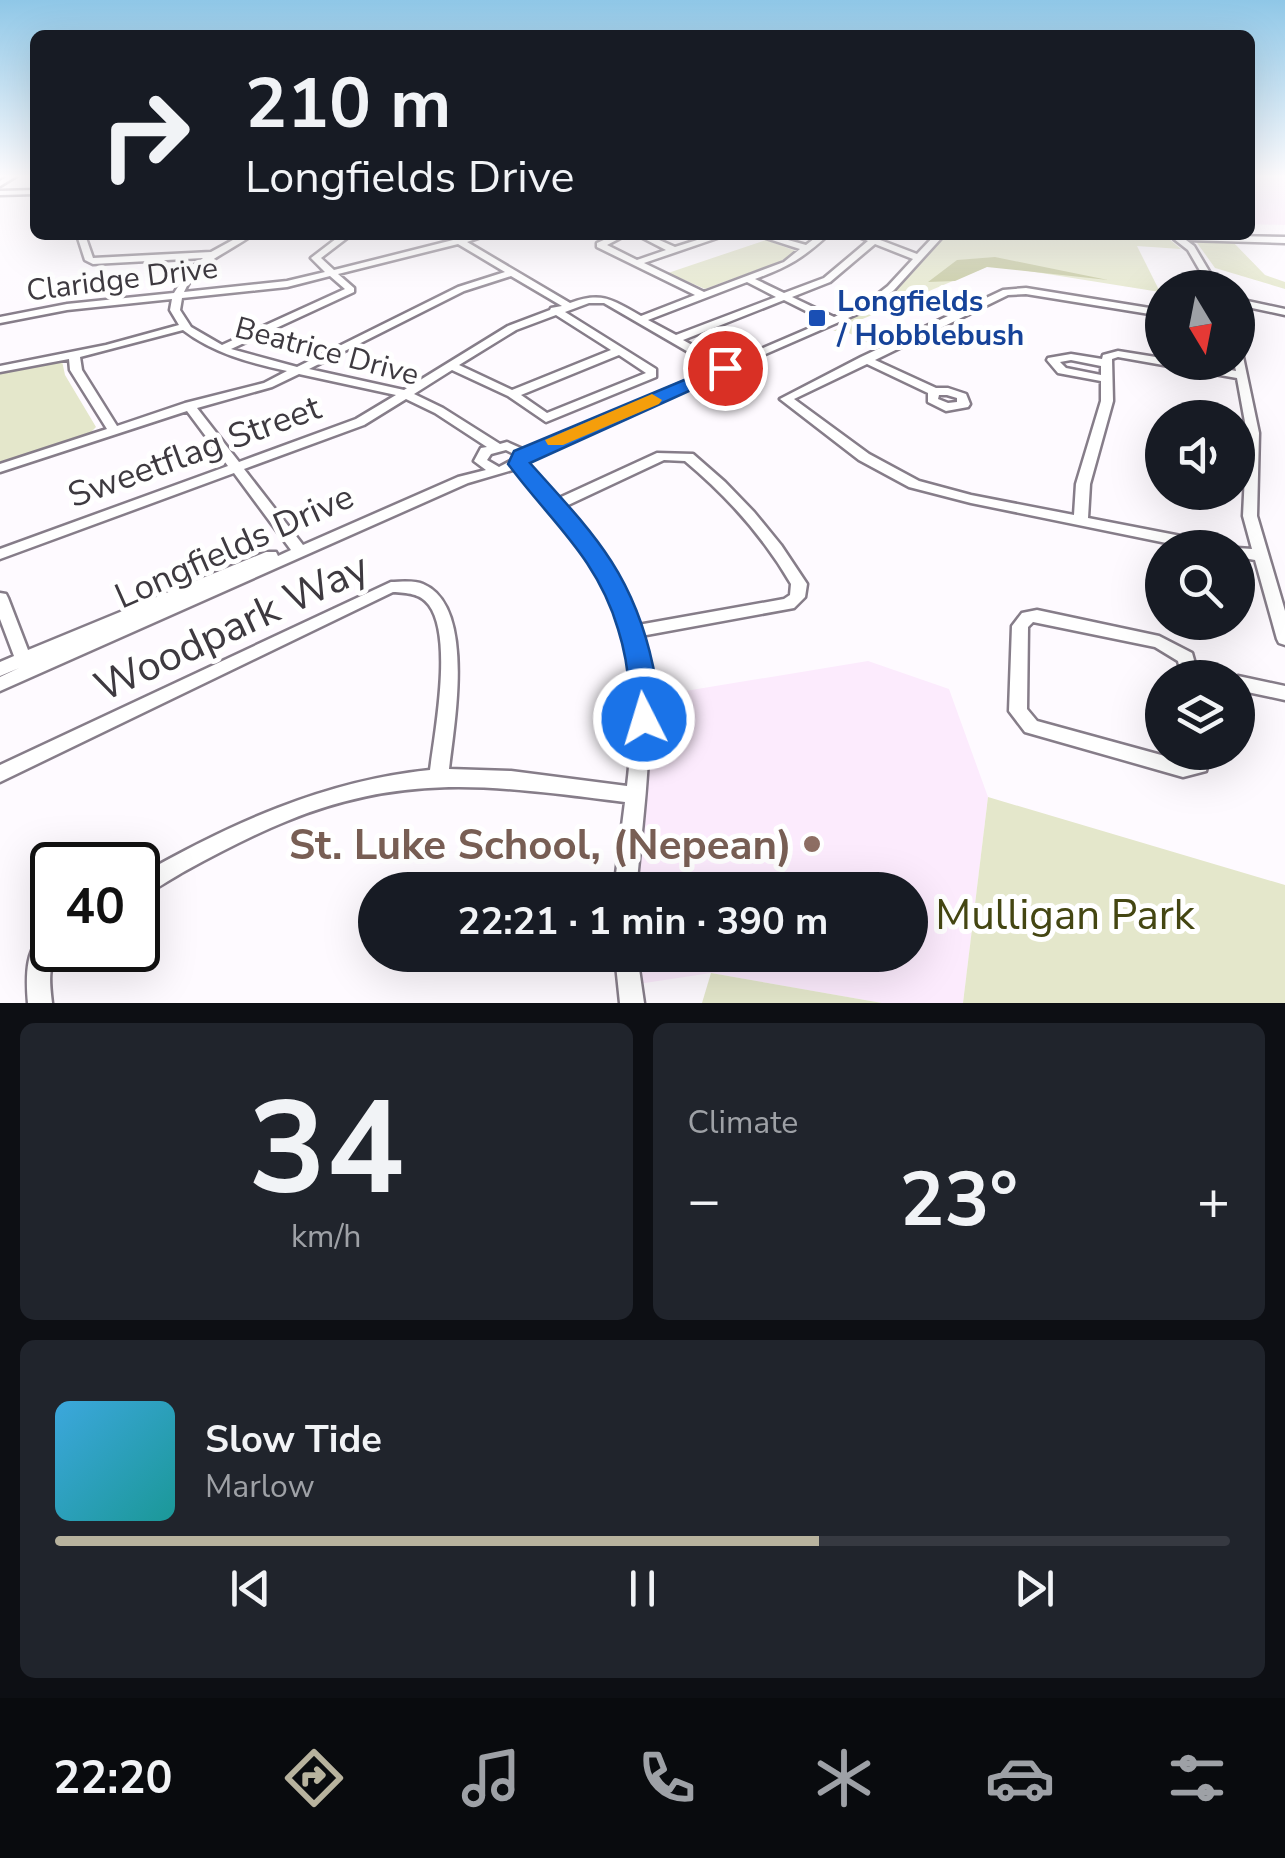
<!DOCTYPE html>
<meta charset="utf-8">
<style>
body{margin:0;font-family:"Nunito Sans",sans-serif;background:#20242c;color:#f1f3f6;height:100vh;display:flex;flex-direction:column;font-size:38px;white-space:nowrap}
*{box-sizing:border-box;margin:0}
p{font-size:32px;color:#9ea1a6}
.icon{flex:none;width:55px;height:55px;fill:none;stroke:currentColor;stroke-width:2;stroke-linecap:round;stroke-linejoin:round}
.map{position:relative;height:1003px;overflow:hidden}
.details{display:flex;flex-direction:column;gap:20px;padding:20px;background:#0d0f14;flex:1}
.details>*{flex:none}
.guide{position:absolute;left:30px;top:30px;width:1225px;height:210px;border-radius:15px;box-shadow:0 10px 40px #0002;background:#171b24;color:#f1f3f6;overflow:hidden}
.needle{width:65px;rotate:170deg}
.controls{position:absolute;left:1145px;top:270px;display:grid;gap:20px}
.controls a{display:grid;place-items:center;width:110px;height:110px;border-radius:50%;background:#171b24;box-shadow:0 10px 40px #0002;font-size:50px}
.speed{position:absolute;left:30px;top:842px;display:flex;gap:20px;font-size:50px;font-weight:700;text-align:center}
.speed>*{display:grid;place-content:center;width:130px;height:130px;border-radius:50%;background:#171b24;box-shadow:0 10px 40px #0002;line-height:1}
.speed .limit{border:5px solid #111;border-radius:15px;background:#fff;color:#111}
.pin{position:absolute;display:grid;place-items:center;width:85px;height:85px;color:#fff;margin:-42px;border:5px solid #fff;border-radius:50%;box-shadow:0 2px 10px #0007}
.me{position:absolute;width:110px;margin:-55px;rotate:355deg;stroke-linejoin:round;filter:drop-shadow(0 0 8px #0008)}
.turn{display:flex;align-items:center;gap:35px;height:210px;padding:0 50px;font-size:45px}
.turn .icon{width:130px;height:130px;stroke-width:2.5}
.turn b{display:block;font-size:70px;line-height:85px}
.big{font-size:75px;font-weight:700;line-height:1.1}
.details .tile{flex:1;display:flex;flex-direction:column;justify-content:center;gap:15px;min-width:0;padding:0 35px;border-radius:15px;background:#20242c}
.details .dial{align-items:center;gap:0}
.dial b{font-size:130px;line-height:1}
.song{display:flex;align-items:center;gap:30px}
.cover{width:120px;height:120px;border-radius:15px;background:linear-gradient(135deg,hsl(200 70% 55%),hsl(180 70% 35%))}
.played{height:10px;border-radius:5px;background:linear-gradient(90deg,#b8b39e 65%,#363941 65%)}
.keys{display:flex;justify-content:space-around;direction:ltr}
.heat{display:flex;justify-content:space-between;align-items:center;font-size:55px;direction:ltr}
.details .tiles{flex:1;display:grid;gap:20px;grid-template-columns:1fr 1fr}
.tile:last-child{grid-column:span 2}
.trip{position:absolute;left:358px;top:872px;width:570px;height:100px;border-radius:50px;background:#171b24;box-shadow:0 10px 40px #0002;font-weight:700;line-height:100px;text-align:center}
.tab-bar{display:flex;height:160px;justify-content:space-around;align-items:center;background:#090b0e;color:#9ea1a6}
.tab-bar .icon{width:70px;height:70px}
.tab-bar .current{color:#b8b39e}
.tab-bar b{font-size:45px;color:#f1f3f6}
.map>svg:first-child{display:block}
.education{fill:#fcebfd}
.green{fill:#e4e7cb}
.forest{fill:#c2c69a}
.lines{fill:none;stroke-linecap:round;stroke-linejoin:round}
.minor-casing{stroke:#867d89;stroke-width:5}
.minor{fill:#fff;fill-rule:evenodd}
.route{fill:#1a73e8;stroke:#114b97;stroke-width:2.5}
.slow{fill:#f59e0b}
.transit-dot{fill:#1a4fb4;stroke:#fff;stroke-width:4}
.education-dot{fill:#8d6e63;stroke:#fff;stroke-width:4}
.labels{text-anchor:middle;stroke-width:10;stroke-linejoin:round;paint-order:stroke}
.far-street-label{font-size:30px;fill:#3e3a40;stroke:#fff}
.far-transit-label{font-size:30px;font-weight:bold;fill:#164399;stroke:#fff;text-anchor:start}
.street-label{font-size:35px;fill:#3e3a40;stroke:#fff}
.near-street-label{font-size:42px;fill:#3e3a40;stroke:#fff}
.near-education-label{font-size:42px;font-weight:bold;fill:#785e54;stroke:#fff;text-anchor:end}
.near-park-label{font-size:42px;fill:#444612;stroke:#fff}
</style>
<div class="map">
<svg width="1285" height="1003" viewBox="0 0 1285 1003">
<rect width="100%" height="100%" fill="#fefaff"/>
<g class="education">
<path d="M1250 175H1285V225L1250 224Z"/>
<path d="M868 661 949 689 988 797 963 1003H882L711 973 638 984 636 955H910V890H636L655 696Z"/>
</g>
<g class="green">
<path d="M945 235H1164L1181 249 1137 246 1160 292 991 265 853 323V327L884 340 872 345 845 331H833L845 325 840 322 884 299Z"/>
<path d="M766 240 796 251 781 261 705 289 668 273Z"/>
<path d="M1195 240 1232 241 1265 275 1285 282V289L1215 268Z"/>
<path d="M56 359 62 361 65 375 96 427 91 432 0 462V374Z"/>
<path d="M988 797 1285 885V1003H963Z"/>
<path d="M711 973 882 1003H702Z"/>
</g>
<path class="forest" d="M995 257 1108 280 987 267 955 281 928 282 957 260Z"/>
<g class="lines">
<g class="minor-casing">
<g id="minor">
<path d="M10 175H18L0 186V181Z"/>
<path d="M35 190V194L0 195V191Z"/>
<path d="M77 235H85L93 258 211 252 242 235H252C228 253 197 262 184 292L287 281 325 272 311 258 341 235H351L321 258 334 270 473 235H487L467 242 570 303C602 291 613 300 641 316L695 295 597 247V243L615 235H626L607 245 637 260 666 250 637 235H648L675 247 713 235H726L644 263 704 292 784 262 800 249 757 235H770L806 245 819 235H828C803 258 788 267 755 279L784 293 824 278 868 241 855 235H867L917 254 935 235H944L894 290 871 308 527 458 526 464 559 498 657 453 693 454 725 482 754 512 781 545 807 584 805 597 794 608 641 636C658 721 644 805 636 890H614L625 802C501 787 409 771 287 821 252 835 218 853 185 871 169 880 154 891 138 897V876C230 824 323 781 430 770 435 731 453 637 429 605 420 593 407 593 393 592L0 782V765L391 582C400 582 414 580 423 584 476 606 454 724 449 769L511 771 627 786C637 701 635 626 588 552 568 521 541 496 516 469L468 483 0 691V677L19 668 0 676V662L14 656 0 619V593L6 594 8 598 28 650 266 552H276L278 556 291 550 234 473 0 559V549L228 466 187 411 0 472V464L107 429 70 370 69 359 0 372V366L106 345 179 325 170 310 172 299 67 310 0 323V317L67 304 174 293 188 271 203 258 93 264 85 260ZM458 244 505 272 458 287 297 367 231 349 354 292V288L338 274ZM875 244 913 259 888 286 865 304 834 317 792 297 830 282ZM330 276 345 289 222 345 191 327 180 310 182 298 287 287ZM511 276 562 306 551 308 550 310 508 326 404 390 309 369 464 291ZM747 282 776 297 676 335 648 320ZM784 300 826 321 726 364 683 340ZM589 303H604L716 368 525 450 507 442 500 444 443 408 414 394 452 370 508 396 546 422 656 377V369L565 312ZM556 315 611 350 512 390 459 365 516 330ZM183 330C213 353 250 363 287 371L264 383 185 403 117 426 82 370 80 357ZM619 355 646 373 547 413 521 395ZM299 374 396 395 356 419 239 462 197 408 272 387ZM406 399 435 413 487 447 481 448 474 461 486 470 458 477 303 545 244 469 364 425ZM506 450 514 454V459L499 467 487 460 491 454ZM664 460 685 461C727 496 763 536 791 584L790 595 784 599 638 625C621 580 598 541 566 506Z"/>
<path d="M1174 235 1285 237V243L1186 240 1194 246 1219 288H1210L1188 250 1174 239Z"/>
<path d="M1026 288 1162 310V316L1026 294 1008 295 875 360 936 388H948L966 394 970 404 968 407 946 411 928 402V393L867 364 794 399 869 454 919 481 971 495 1074 515 1076 484 1101 401V381L1058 373 1047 360 1048 358 1071 354 1102 359 1103 355 1118 351 1162 358V362H1190L1236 371 1234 362H1238V351L1242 352 1259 433 1257 516 1285 611V645L1279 643 1277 639 1255 560 1238 557 1237 548 1252 549 1243 516 1247 433 1237 378 1118 357 1112 359 1113 401 1090 484 1088 518 1217 543 1224 548H1191L971 503 909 487 859 460 780 399 861 357 1003 290ZM1071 360 1101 366V375L1066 368 1060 362ZM939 395H947L957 398V402L948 403 938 399Z"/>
<path d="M1238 299 1285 309V315L1238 305Z"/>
<path d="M1037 610 1159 636 1192 653 1199 678H1182L1178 661 1155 647 1033 622 1028 627 1027 709 1037 721 1183 761 1191 759 1193 752H1211L1206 771 1183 777 1025 732 1009 711 1012 626 1022 613Z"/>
<path d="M1238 676 1285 686V700L1238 690V678H1234Z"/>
<path d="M52 930V950H59C47 965 50 985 52 1003H28C26 978 24 941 52 930Z"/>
<path d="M615 955H637L644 1003H620Z"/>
</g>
</g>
<use href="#minor" class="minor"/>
</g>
<linearGradient id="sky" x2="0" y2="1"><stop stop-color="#8fc7e7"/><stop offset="0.56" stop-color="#fffdff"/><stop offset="1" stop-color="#fffdff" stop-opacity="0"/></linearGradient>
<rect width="1285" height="315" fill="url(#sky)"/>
<path class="route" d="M725 363 734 368 731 372 530 463C592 532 633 572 653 666 657 685 664 710 655 728L644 731 634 728C628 715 631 703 629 690 628 670 624 648 618 629 597 557 550 521 508 464L514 451Z"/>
<path class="slow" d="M652 394 662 400 659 404 563 445H548L545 440Z"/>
<rect class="transit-dot" x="807" y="308" width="20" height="20" rx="5"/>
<circle class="education-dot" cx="812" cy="844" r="10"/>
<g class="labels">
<g class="far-street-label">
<text transform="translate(122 279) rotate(-7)" y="10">Claridge Drive</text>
<text transform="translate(327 351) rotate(15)" y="10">Beatrice Drive</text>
</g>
<g class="far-transit-label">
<text x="837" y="311">Longfields<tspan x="837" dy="34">/ Hobblebush</tspan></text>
</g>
<g class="street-label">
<text transform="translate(194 451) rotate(-20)" y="12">Sweetflag Street</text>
<text transform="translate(234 546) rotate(-24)" y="12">Longfields Drive</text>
</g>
<g class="near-street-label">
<text transform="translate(231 626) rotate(-25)" y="15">Woodpark Way</text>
</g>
<g class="near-education-label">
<text x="792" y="859">St. Luke School, (Nepean)</text>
</g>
<g class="near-park-label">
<text x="1065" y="929">Mulligan Park</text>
</g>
</g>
</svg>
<div class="controls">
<a><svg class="needle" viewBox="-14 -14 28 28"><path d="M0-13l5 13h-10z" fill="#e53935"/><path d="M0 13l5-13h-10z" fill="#9ea1a6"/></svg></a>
<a><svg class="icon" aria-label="sound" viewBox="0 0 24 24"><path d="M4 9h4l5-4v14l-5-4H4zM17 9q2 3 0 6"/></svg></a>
<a><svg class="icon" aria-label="search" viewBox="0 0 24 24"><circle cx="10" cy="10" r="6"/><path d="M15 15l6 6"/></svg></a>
<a><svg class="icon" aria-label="layers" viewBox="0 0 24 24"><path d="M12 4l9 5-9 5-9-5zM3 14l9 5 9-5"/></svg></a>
</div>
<div class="speed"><div class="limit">40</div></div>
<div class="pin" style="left:725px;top:368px;background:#d93025"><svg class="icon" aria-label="arrive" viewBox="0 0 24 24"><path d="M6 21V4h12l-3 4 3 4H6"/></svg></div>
<svg class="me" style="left:644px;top:719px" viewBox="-20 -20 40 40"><circle r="17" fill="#1a73e8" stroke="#fff" stroke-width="3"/><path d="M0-11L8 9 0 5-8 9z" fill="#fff"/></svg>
<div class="trip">22:21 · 1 min · 390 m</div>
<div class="guide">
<div class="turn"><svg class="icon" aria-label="right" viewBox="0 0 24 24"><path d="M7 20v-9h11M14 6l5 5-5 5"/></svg><div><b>210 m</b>Longfields Drive</div></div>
</div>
</div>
<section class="details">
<div class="tiles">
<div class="tile dial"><b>34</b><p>km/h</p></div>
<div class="tile"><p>Climate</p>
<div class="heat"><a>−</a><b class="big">23°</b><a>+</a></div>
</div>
<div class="tile">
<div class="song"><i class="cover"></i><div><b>Slow Tide</b><p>Marlow</p></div></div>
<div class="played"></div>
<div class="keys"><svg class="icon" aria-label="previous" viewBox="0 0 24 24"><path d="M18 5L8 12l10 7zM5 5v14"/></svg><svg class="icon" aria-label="pause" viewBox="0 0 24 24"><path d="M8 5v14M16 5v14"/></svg><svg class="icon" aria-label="next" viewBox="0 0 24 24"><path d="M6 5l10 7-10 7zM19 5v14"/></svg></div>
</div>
</div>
</section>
<nav class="tab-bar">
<b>22:20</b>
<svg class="icon current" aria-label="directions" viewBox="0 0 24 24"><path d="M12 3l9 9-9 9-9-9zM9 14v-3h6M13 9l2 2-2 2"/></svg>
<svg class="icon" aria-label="music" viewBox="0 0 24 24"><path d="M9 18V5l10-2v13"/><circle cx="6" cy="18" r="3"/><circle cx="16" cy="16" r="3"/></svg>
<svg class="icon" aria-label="phone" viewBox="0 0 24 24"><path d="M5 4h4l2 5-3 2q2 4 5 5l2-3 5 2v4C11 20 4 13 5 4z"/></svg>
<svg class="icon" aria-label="climate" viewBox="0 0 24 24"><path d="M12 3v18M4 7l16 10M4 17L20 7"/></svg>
<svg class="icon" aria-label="car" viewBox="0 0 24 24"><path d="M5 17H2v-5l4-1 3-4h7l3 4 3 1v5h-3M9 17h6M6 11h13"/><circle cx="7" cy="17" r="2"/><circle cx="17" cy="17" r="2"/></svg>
<svg class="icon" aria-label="filters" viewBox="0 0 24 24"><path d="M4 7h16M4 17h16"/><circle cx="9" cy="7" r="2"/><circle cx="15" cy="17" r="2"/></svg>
</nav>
